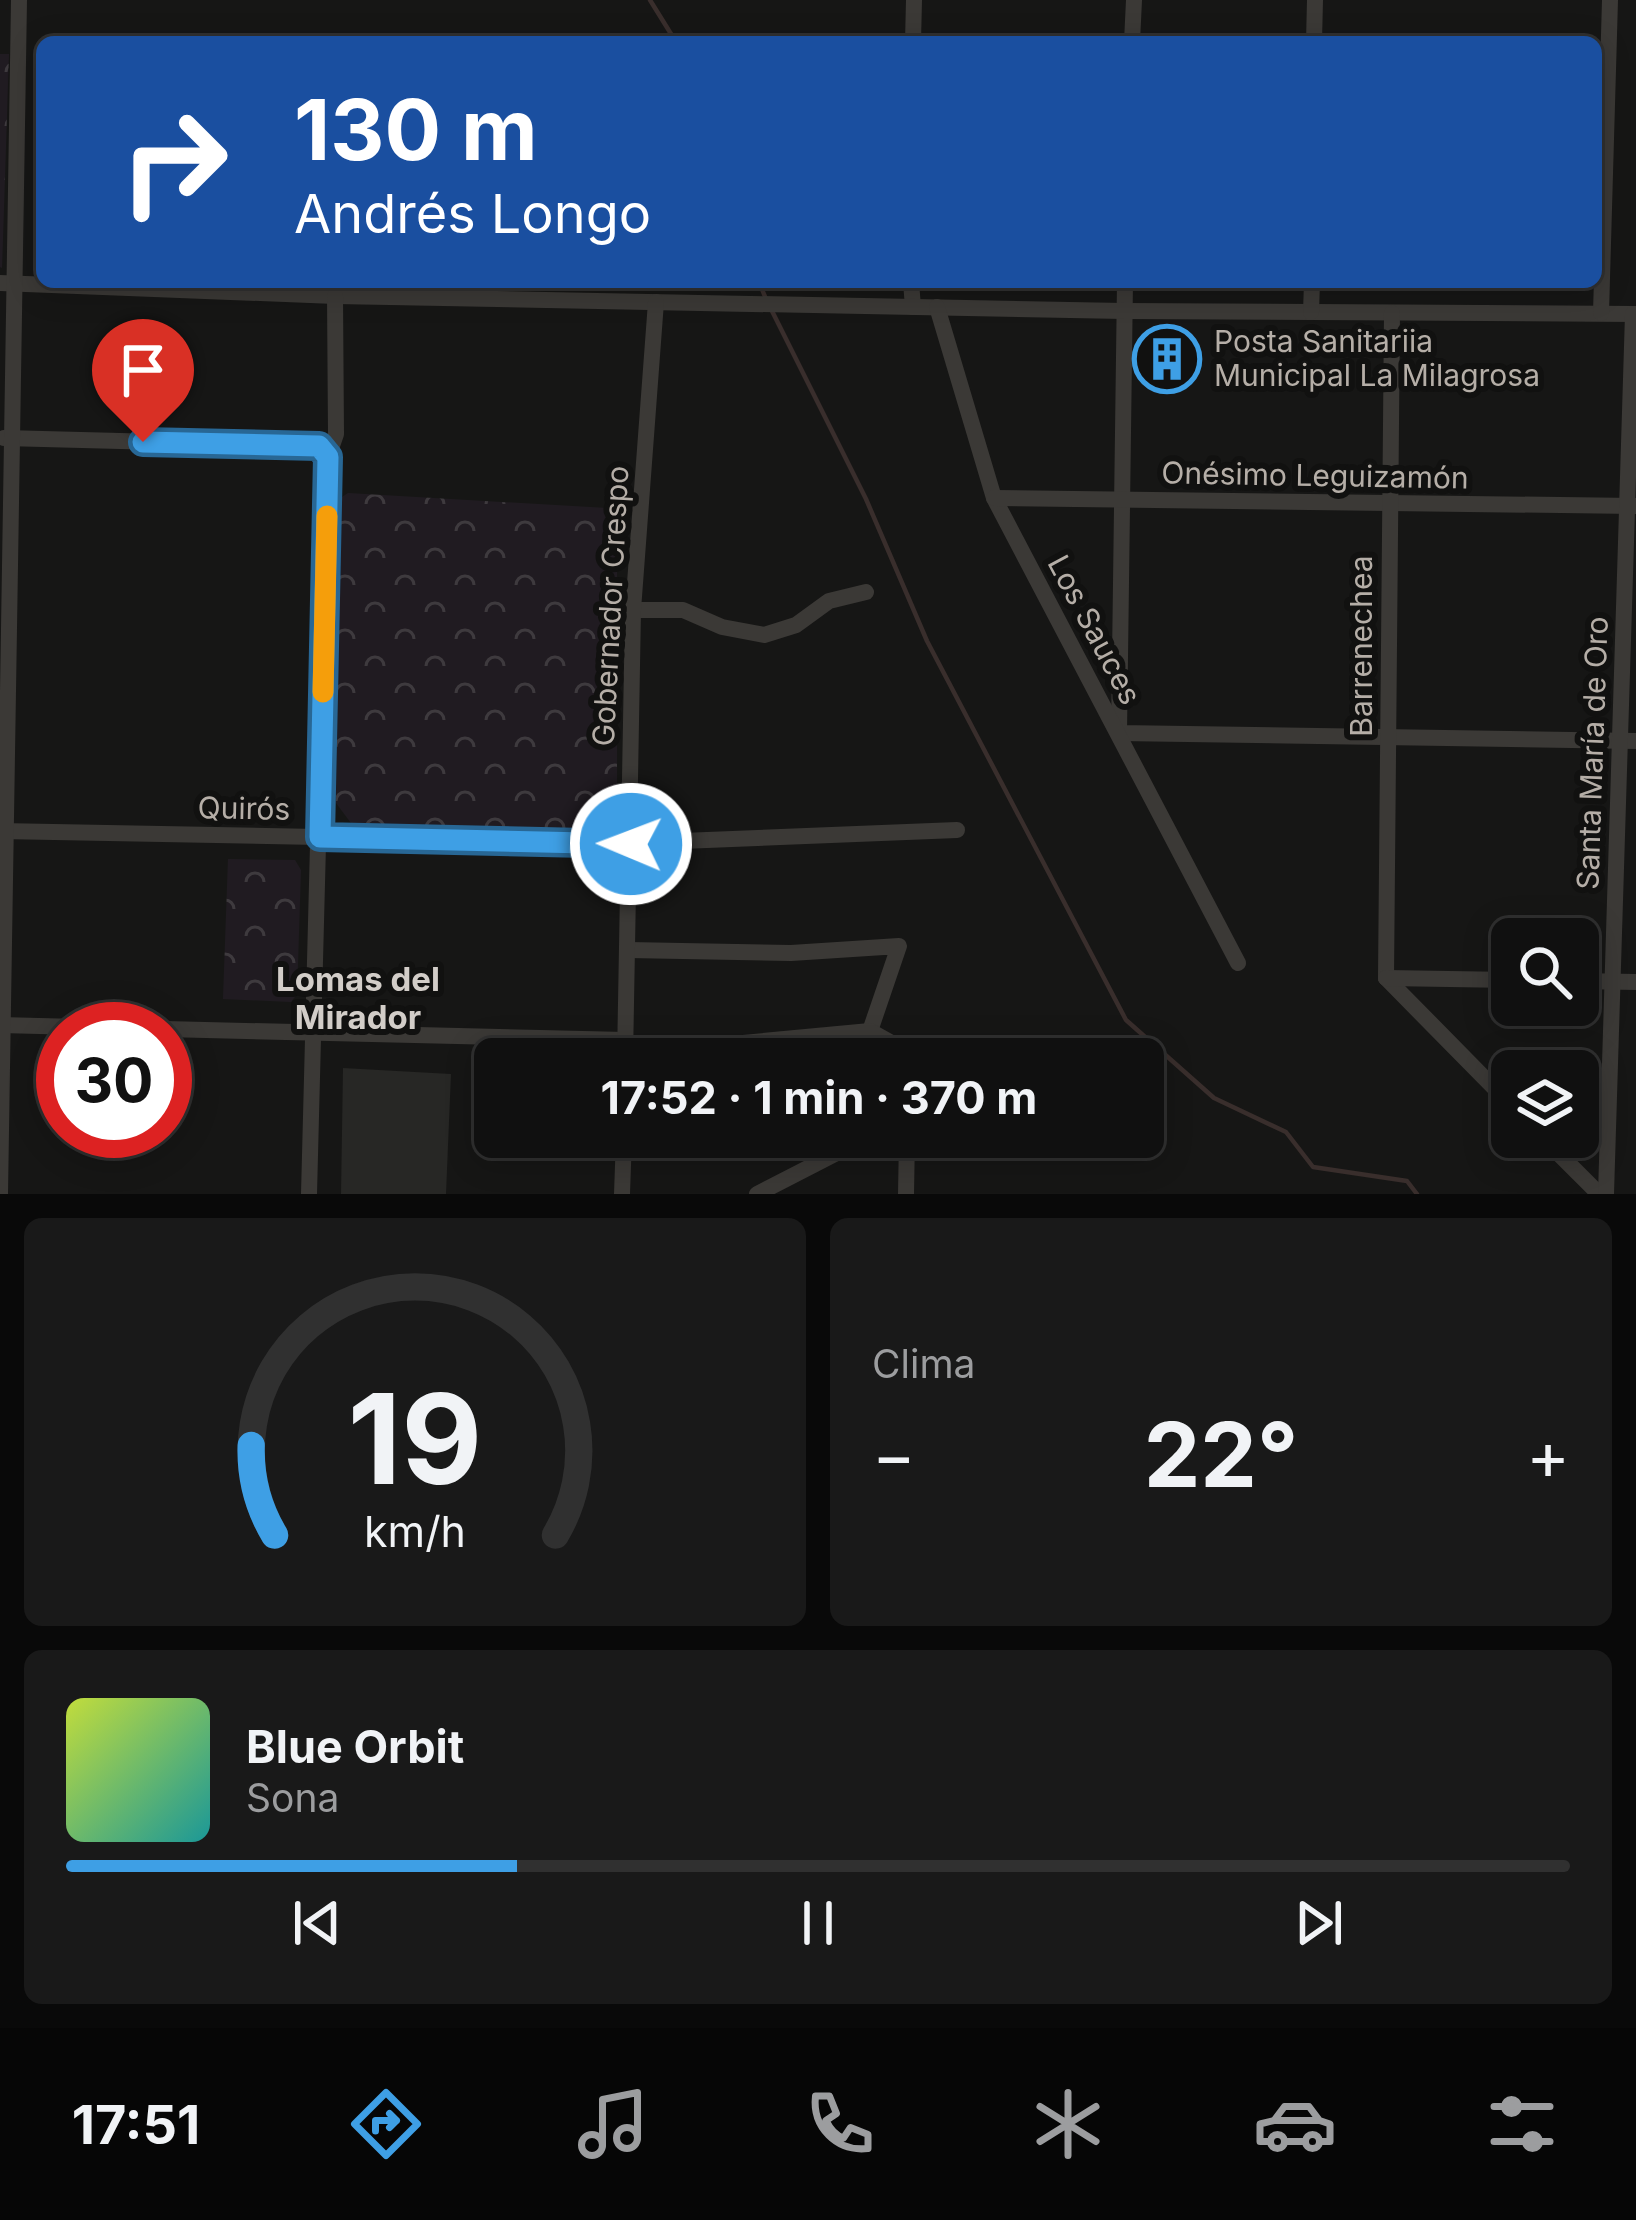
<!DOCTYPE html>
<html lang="es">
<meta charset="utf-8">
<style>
body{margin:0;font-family:Inter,sans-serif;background:#191919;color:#f1f3f6;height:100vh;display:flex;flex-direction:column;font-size:45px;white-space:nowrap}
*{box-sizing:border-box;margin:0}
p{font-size:39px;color:#9c9d9f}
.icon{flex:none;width:66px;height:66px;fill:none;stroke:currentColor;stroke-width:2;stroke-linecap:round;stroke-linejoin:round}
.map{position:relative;height:1194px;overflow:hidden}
.side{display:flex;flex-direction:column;gap:24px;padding:24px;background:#090909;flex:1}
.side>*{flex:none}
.hud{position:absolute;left:36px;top:36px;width:1566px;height:252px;border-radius:18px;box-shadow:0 6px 30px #0003,0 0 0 3px #303030;background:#1a4fa0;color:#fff;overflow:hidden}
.fabs{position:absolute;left:1491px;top:918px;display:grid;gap:24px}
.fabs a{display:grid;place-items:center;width:108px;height:108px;border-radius:18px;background:#101010;box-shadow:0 6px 30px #0003,0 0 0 3px #303030;font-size:60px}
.speed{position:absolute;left:36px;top:1002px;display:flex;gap:24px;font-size:60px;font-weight:700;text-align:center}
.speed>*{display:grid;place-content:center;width:156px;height:156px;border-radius:50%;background:#101010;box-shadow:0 6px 30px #0003,0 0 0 3px #303030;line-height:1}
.speed .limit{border:18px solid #d22;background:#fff;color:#111}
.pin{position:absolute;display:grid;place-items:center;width:102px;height:102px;color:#fff;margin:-123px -51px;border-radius:50% 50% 50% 0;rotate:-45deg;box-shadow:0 0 12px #0007}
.pin .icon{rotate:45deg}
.me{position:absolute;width:132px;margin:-66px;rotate:271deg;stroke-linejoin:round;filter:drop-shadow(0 0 9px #0008)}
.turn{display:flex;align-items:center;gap:42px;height:252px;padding:0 60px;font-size:54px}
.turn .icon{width:156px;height:156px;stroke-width:2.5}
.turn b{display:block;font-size:84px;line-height:102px}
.big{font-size:90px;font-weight:700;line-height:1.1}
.side .card{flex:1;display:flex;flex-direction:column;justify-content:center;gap:18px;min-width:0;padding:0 42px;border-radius:18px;background:#191919}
.side .dial{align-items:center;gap:0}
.dial svg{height:312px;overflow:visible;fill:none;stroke:#303030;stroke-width:7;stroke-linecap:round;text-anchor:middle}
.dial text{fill:#f1f3f6;stroke:none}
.song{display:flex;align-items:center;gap:36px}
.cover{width:144px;height:144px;border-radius:18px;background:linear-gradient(135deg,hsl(70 70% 55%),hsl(180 70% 35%))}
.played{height:12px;border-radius:6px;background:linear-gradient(90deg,#3e9fe5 30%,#303030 30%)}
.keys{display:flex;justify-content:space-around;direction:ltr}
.heat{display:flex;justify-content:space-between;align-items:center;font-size:66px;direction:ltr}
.side .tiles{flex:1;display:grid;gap:24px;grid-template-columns:1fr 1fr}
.card:last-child{grid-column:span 2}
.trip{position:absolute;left:474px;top:1038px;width:690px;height:120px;border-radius:18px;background:#101010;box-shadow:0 6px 30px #0003,0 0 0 3px #303030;font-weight:700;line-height:120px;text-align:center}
.menu{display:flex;height:192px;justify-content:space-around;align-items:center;background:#060606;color:#9c9d9f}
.menu .icon{width:84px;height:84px}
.menu .on{color:#3e9fe5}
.menu b{font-size:54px;color:#f1f3f6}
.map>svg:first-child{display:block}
.forest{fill:url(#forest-crowns)}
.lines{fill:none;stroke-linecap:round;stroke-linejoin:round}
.stream{stroke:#392e2c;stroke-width:4.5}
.building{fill:#272725}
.street{stroke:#3b3936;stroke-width:16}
.route-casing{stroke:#286795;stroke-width:30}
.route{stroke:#3e9fe5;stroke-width:21}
.slow{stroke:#f59e0b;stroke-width:21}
.labels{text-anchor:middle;stroke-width:12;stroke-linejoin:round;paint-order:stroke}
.poi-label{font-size:30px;fill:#b5aea7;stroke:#111110;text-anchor:start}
.street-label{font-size:30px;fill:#b5aea7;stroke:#111110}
.neighbourhood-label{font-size:33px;font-weight:bold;fill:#d2cdc8;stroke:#111110}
</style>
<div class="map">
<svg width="1636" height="1194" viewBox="0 0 1636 1194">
<defs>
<pattern id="forest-crowns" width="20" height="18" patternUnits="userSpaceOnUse" patternTransform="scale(3)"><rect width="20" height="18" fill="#201b21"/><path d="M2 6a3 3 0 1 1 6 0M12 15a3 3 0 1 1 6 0" fill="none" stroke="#3e3a3e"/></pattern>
</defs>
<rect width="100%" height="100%" fill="#161615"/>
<g class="forest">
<path d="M0 54H9L2 268 0 267Z"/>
<path d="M348 493 607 508 617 531V816L602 832 351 823 336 803 339 499Z"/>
<path d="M228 859 295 860 301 870 297 994 291 1002 223 999Z"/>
</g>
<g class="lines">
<g class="stream">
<path d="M650 0 676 42"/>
<path d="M759 282 766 299"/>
<path d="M771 309 866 499 927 641 1126 1020 1214 1098 1286 1132 1313 1167 1407 1181 1417 1194"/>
</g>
</g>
<g class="building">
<path d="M1166 332H1181V374H1152V345Z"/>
<path d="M343 1068 451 1074 446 1194H341Z"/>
</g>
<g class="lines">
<g class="street">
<path d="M913 42 914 0"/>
<path d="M1132 42 1134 0"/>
<path d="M1314 42 1315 0"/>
<path d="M911 282 913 307"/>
<path d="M1125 282 1119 733 1636 741"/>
<path d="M0 283 335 296 1124 311 1636 314"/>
<path d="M937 307 994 498 1238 963"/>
<path d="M1311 312 1312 282"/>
<path d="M1601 313 1610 0"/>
<path d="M4 438 319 446 328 457"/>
<path d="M994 498 1635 506"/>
<path d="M633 610H683L722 627 764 635 796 625 829 601 866 592"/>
<path d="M0 831 631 843 957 830"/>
<path d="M628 950 791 953 899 946 870 1031"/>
<path d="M1386 978 1392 313"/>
<path d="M1386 978 1512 1106"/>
<path d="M1386 978 1512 980"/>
<path d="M1578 981 1636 982"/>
<path d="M0 1025 157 1029"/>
<path d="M165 1029 626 1040"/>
<path d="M625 1054 870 1031 897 1046 899 1059"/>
<path d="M625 1059 633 610 656 302"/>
<path d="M1542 1137 1599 1194"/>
<path d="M0 1194 19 0"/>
<path d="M309 1194 328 457 336 434 335 296"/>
<path d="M622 1194 624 1137"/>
<path d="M757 1194 868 1137"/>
<path d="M906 1194 907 1137"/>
<path d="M1606 1194 1633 314"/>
</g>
</g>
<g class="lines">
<g class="route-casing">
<path id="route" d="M143 442 319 446 328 457 320 837 631 844"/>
</g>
<use href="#route" class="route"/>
<path class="slow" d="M323 692 327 516"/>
</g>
<defs>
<g id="building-ring" transform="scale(3.45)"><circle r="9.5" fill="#111110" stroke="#3e9fe5" stroke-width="1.5"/><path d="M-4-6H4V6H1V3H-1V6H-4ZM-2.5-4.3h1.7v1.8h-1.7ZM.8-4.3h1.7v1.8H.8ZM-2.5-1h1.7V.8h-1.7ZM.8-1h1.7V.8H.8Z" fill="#3e9fe5"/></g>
</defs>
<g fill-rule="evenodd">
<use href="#building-ring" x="1167" y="359"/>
</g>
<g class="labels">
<g class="poi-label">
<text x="1214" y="352">Posta Sanitariia<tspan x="1214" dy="34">Municipal La Milagrosa</tspan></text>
</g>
<g class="street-label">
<text transform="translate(1315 476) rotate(1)" y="10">Onésimo Leguizamón</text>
<text transform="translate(611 606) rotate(-87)" y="10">Gobernador Crespo</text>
<text transform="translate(1094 630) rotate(62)" y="10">Los Sauces</text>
<text transform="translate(1362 646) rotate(-90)" y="10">Barrenechea</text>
<text transform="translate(1593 753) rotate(-88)" y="10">Santa María de Oro</text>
<text transform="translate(244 809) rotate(1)" y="10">Quirós</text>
</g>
<g class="neighbourhood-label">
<text x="358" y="991">Lomas del<tspan x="358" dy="38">Mirador</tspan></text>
</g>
</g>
</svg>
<div class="fabs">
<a><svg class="icon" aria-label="search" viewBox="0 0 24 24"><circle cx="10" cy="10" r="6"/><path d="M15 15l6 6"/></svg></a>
<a><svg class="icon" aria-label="layers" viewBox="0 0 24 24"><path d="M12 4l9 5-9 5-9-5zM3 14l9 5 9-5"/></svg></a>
</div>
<div class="speed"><div class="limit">30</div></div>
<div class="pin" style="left:143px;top:442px;background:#d93025"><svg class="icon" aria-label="arrive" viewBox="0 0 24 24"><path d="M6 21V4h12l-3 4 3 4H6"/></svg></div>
<svg class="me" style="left:631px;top:844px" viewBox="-20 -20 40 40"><circle r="17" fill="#3e9fe5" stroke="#fff" stroke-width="3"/><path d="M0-11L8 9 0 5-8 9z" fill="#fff"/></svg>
<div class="trip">17:52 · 1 min · 370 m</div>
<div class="hud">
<div class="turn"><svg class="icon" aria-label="right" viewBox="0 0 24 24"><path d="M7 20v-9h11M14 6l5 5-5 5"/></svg><div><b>130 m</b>Andrés Longo</div></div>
</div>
</div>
<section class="side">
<div class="tiles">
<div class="card dial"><svg viewBox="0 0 100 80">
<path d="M14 69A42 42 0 1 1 86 69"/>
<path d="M14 69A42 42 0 0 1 8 46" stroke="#3e9fe5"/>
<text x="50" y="56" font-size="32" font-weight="700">19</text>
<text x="50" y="72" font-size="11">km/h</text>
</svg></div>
<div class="card"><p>Clima</p>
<div class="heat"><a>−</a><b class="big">22°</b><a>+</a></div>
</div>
<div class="card">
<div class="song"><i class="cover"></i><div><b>Blue Orbit</b><p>Sona</p></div></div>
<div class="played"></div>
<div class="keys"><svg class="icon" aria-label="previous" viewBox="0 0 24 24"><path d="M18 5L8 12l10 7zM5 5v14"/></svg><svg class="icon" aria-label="pause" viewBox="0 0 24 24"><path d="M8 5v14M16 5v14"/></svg><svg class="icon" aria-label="next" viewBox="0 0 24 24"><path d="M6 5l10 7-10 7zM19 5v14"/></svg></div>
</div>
</div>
</section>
<nav class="menu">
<b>17:51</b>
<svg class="icon on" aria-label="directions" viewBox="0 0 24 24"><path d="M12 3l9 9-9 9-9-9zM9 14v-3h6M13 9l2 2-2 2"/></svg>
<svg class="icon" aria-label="music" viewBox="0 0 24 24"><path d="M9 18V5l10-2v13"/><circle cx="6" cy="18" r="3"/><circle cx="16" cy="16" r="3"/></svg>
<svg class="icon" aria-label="phone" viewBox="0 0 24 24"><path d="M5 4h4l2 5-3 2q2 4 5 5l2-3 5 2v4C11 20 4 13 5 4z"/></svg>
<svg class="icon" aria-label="climate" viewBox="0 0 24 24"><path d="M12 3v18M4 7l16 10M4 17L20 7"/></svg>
<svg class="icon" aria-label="car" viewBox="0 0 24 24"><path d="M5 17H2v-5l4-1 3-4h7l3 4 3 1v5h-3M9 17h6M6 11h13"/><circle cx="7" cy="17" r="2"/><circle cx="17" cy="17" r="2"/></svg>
<svg class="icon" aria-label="filters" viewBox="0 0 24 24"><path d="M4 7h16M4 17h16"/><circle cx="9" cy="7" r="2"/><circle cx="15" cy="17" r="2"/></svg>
</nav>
